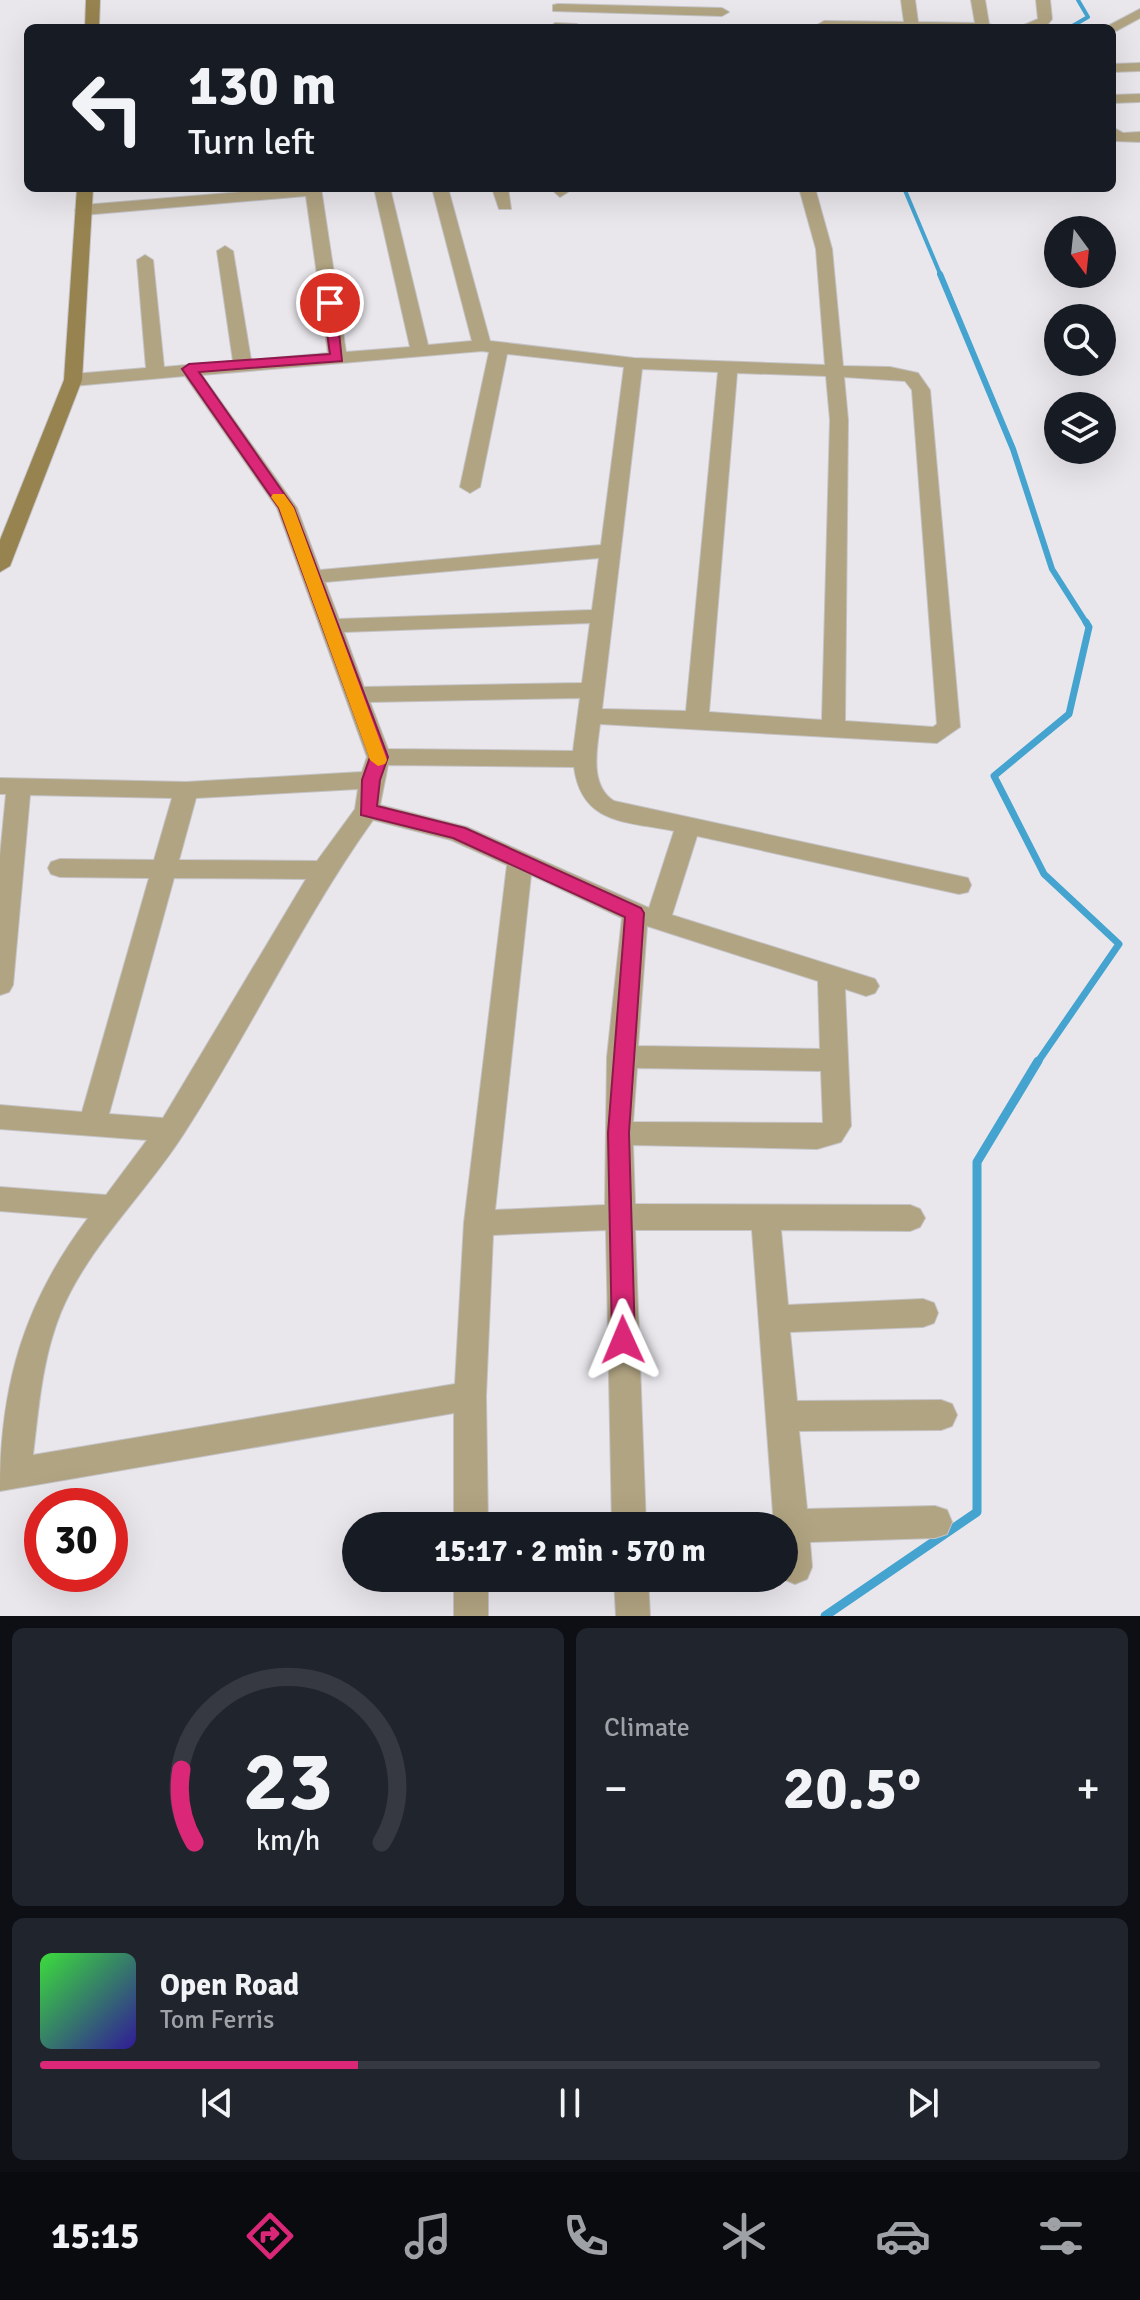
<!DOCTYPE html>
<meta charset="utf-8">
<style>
body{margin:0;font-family:Signika,sans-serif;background:#20242c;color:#f1f3f6;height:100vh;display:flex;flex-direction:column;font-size:30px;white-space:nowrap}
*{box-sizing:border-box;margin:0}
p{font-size:26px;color:#9ea1a6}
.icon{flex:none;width:44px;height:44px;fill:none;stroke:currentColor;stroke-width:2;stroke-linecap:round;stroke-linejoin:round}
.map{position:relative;height:1616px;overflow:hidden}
.side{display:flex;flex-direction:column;gap:12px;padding:12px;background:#0d0f14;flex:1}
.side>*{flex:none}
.guide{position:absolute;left:24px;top:24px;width:1092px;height:168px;border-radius:12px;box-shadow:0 8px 32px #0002;background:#171b24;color:#f1f3f6;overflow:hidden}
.needle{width:52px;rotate:165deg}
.buttons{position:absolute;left:1044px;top:216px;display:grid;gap:16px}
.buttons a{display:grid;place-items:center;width:72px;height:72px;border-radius:50%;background:#171b24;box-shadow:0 8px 32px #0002;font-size:40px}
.speed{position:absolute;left:24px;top:1488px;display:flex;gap:16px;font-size:40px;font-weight:700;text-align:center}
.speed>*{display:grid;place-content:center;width:104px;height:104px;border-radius:50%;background:#171b24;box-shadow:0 8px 32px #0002;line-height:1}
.speed .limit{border:12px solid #d22;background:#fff;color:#111}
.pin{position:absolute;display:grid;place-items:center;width:68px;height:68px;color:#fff;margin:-34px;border:4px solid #fff;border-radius:50%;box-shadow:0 2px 8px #0007}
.me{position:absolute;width:88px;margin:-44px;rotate:359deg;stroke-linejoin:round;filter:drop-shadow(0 0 6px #0008)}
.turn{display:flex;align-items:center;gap:28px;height:168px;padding:0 32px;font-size:36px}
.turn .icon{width:104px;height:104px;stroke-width:2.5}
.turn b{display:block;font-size:56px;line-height:68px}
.big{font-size:60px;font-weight:700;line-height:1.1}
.side .card{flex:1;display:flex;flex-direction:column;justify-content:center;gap:12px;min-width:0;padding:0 28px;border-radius:12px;background:#20242c}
.side .dial{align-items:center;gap:0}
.dial svg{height:208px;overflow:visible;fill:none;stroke:#363941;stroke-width:7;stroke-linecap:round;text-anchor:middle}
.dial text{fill:#f1f3f6;stroke:none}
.song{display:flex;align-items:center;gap:24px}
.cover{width:96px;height:96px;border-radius:12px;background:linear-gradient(135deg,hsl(120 70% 55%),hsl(250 70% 35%))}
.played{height:8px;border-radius:4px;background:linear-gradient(90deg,#db2777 30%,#363941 30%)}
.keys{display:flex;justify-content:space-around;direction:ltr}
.heat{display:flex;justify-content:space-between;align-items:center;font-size:44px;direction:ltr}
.side .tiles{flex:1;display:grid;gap:12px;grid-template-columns:1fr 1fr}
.card:last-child{grid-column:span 2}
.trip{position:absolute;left:342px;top:1512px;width:456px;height:80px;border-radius:40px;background:#171b24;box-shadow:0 8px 32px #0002;font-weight:700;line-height:80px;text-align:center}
.dock{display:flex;height:128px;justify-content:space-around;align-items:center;background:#090b0e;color:#9ea1a6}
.dock .icon{width:56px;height:56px}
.dock .on{color:#db2777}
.dock b{font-size:36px;color:#f1f3f6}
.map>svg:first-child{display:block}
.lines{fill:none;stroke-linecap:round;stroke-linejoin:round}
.stream-far3{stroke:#44a3cf;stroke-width:4}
.stream-far2{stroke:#44a3cf;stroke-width:6}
.stream-far1{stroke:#44a3cf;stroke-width:7}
.stream{stroke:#44a3cf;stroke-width:9}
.street-casing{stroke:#c4c3c7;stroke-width:2}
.secondary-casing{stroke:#c4c3c7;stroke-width:2}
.street{fill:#b1a482;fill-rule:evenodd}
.secondary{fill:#96834f;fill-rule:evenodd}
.route{fill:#db2777;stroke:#8e194d;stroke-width:2}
.slow{fill:#f59e0b}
</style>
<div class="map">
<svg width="1140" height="1616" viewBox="0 0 1140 1616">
<rect width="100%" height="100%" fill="#e9e7ec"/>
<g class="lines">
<g class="stream-far3">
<path d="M1069 28 1088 17 1078 0"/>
<path d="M904 188 941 276"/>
</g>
<path class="stream-far2" d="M940 274 1013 449 1052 569 1087 624"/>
<path class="stream-far1" d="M1037 1063 1119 944 1044 874 994 776 1069 714 1089 627 1086 622"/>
<path class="stream" d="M825 1616 977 1512V1162L1038 1061"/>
<g class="street-casing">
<g id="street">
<path d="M901 0H915L918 22 975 23 971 0H985L989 24 1002 28H819L817 25 824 21 904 22Z"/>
<path d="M1036 0H1050L1052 19 1045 28H1017L1038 19Z"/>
<path d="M558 4 722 8 729 12 722 16 553 11V5Z"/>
<path d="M1140 9V18L1116 31 1104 28Z"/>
<path d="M555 23 577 24 584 28H549Z"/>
<path d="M1140 63V71L1112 72V64Z"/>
<path d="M1140 94V102L1112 103V95Z"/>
<path d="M1112 127 1123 133 1140 132V142L1115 141Z"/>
<path d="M291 188H321L346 352 410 347 374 188H390L428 345 472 341 432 188H448L490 341 634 358 825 365 816 249 799 188H815L832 249 843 366 890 367 918 373 930 390 960 727 937 743 600 724C597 749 589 785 614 801L959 876 968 878 971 885 968 892 959 894 697 836 672 915 875 979 879 986 875 993 866 996 845 989 851 1126 841 1142 817 1149 633 1145 635 1204 910 1205 920 1209 925 1218 920 1227 910 1231 781 1230 788 1305 923 1299 934 1303 938 1313 934 1323 923 1327 790 1332 797 1401 941 1400 952 1404 957 1415 952 1426 941 1430 799 1431 807 1509 935 1506 947 1510 952 1522 947 1534 935 1538 810 1542 812 1567 807 1579 795 1584 783 1579 784 1526H774L752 1230H635L646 1526H612L606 1230 493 1235 486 1396 488 1526H454V1413L0 1491C0 1385 24 1303 88 1218L0 1211V1187L106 1195 147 1140 0 1129V1105L82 1112 149 878 60 877 51 874 48 868 51 862 60 859 154 860 172 798 30 795 13 985 9 992 0 995V856L6 794H0V778L186 782 362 772 367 757 277 508 185 376 73 386 64 380 73 374 146 368 137 260 145 255 153 260 164 367 233 361 217 251 225 246 233 251 251 360 328 353 306 196 83 215 75 210 83 205ZM482 351 489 352 460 487 470 493 480 487 507 354 624 367 601 545 320 570 297 508 202 375ZM642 369 718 372 686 711 602 709ZM737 373 826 376 830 420 822 720 709 712ZM844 377 905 381 912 390 937 724 933 727 845 721 848 420ZM599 558 592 610 339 619 325 582ZM590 623 582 683 364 687 344 632ZM580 698 573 751 388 749 370 702ZM388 765 574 767C582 825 626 821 674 831L649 908 467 827 380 805ZM358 789 355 809 317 861 179 860 196 798ZM373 820 451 840 507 865 464 1223 455 1384 33 1455C39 1406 42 1359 61 1312 88 1247 143 1196 181 1138 249 1034 301 921 373 820ZM531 875 622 918 607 1057 605 1205 495 1210ZM174 878 306 879 163 1118 109 1114ZM647 926 818 981 820 1049 638 1046ZM637 1068 821 1071 823 1123 633 1122Z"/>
<path d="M492 188H508L511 209H499Z"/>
<path d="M550 188H566L568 192 560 197Z"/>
<rect x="454" y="1578" width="34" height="38"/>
<path d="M614 1578H648L650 1616H616Z"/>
</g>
</g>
<g class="secondary-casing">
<g id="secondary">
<path d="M86 0H100L99 28H85Z"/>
<path d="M77 188H93L82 380 10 566 0 572V540L64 380Z"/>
</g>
</g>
<use href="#street" class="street"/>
<use href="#secondary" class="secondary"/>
</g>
<path class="route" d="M330 299 336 303 342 361 199 372 294 508 388 757 380 780 377 806 465 828 641 908 644 913 629 1133 635 1340 632 1347 623 1350 615 1347 612 1340 608 1133 625 917 453 838 361 815 362 780 370 757 279 508 182 369 189 364 330 354 323 303Z"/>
<path class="slow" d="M273 494H284L294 508 387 760 385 764 378 766 370 760 279 508 271 497Z"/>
</svg>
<div class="buttons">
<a><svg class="needle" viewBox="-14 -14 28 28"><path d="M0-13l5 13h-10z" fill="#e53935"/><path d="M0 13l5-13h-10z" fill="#9ea1a6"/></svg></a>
<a><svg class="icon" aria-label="search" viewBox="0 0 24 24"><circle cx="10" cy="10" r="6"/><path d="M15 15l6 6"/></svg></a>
<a><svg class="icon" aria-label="layers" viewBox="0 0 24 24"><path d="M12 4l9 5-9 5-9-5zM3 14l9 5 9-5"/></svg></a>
</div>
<div class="speed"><div class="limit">30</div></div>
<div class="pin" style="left:330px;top:303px;background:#d93025"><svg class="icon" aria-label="arrive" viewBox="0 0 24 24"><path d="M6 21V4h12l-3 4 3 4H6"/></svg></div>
<svg class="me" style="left:623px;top:1340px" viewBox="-20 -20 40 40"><path d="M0-17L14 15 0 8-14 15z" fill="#db2777" stroke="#fff" stroke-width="4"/></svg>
<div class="trip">15:17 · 2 min · 570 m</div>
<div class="guide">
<div class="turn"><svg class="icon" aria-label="left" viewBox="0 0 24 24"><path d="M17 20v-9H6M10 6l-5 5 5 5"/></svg><div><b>130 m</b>Turn left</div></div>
</div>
</div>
<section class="side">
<div class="tiles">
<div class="card dial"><svg viewBox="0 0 100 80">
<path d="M14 69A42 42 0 1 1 86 69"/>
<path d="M14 69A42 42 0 0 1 9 41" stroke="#db2777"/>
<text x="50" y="56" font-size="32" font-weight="700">23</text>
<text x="50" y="72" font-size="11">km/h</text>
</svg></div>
<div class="card"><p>Climate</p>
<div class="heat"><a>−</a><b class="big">20.5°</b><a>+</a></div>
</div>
<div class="card">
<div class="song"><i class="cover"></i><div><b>Open Road</b><p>Tom Ferris</p></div></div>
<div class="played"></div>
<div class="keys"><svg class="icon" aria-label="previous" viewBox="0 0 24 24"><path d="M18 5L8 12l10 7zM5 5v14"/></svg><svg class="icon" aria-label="pause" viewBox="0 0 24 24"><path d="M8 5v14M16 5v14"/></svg><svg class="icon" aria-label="next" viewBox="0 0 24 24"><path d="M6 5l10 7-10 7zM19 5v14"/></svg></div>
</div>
</div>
</section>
<nav class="dock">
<b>15:15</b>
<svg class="icon on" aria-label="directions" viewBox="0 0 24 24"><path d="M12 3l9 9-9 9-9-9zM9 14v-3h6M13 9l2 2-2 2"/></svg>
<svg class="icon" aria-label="music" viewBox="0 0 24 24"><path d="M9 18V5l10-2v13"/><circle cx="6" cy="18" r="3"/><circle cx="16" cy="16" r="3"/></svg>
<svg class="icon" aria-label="phone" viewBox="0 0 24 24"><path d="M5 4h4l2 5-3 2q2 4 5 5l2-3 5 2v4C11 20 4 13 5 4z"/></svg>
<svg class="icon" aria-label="climate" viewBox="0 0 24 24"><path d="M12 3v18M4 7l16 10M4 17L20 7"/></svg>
<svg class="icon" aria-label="car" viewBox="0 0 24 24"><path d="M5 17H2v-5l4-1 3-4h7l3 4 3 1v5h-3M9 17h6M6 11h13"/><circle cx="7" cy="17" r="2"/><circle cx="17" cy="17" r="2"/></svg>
<svg class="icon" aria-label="filters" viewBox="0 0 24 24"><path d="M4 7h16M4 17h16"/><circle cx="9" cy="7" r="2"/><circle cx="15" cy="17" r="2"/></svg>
</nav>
